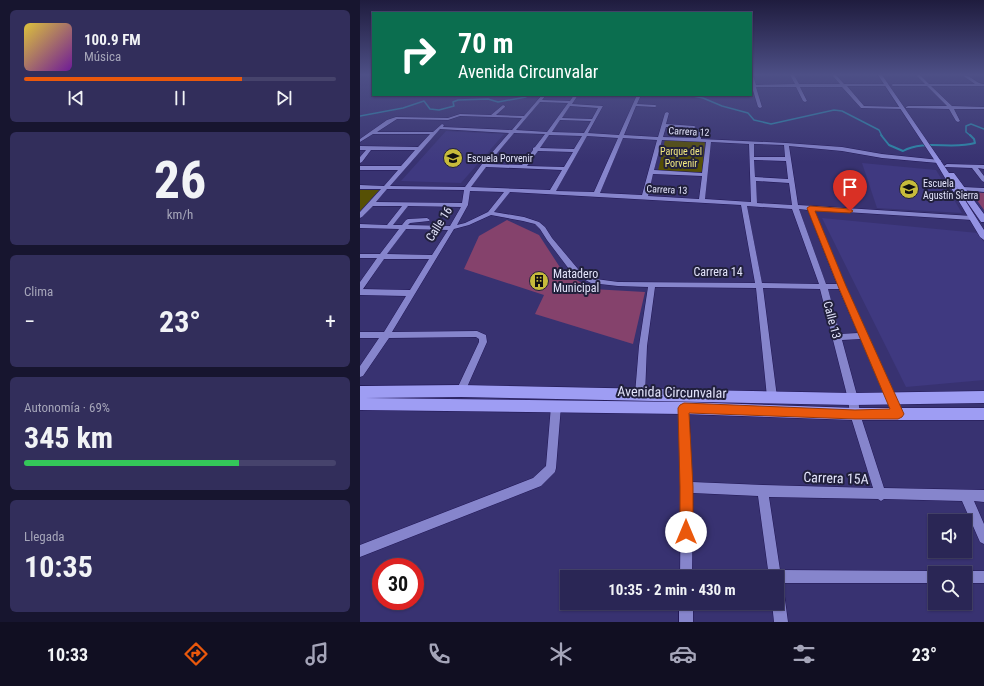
<!DOCTYPE html>
<html lang="es">
<meta charset="utf-8">
<style>
body{margin:0;font-family:"Roboto Condensed",sans-serif;background:#322e5b;color:#f1f3f6;height:100vh;display:flex;flex-direction:column;font-size:15px;white-space:nowrap}
*{box-sizing:border-box;margin:0}
p{font-size:13px;color:#a5a5b9}
.icon{flex:none;width:22px;height:22px;fill:none;stroke:currentColor;stroke-width:2;stroke-linecap:round;stroke-linejoin:round}
.map{position:relative;flex:1;overflow:hidden}
.sheet{display:flex;flex-direction:column;gap:10px;padding:10px;background:#17152f;width:360px}
.sheet>*{flex:none}
.hud{position:absolute;left:12px;top:12px;width:380px;height:84px;border-radius:0px;box-shadow:0 1px 3px #0004,0 0 0 1px #46436c;background:#0b6e4f;color:#fff;overflow:hidden}
.buttons{position:absolute;left:568px;top:514px;display:grid;gap:8px}
.buttons a{display:grid;place-items:center;width:44px;height:44px;border-radius:0px;background:#2a2655;box-shadow:0 1px 3px #0004,0 0 0 1px #46436c;font-size:20px}
.speed{position:absolute;left:12px;top:558px;display:flex;gap:8px;font-size:20px;font-weight:700;text-align:center}
.speed>*{display:grid;place-content:center;width:52px;height:52px;border-radius:50%;background:#2a2655;box-shadow:0 1px 3px #0004,0 0 0 1px #46436c;line-height:1}
.speed .limit{border:6px solid #d22;background:#fff;color:#111}
.pin{position:absolute;display:grid;place-items:center;width:34px;height:34px;color:#fff;margin:-41px -17px;border-radius:50% 50% 50% 0;rotate:-45deg;box-shadow:0 0 4px #0007}
.pin .icon{rotate:45deg}
.me{position:absolute;width:44px;margin:-22px;rotate:0deg;stroke-linejoin:round;filter:drop-shadow(0 0 3px #0008)}
.turn{display:flex;align-items:center;gap:14px;height:84px;padding:0 20px;font-size:18px}
.turn .icon{width:52px;height:52px;stroke-width:2.5}
.turn b{display:block;font-size:28px;line-height:34px}
.big{font-size:30px;font-weight:700;line-height:1.1}
.sheet .tile{flex:1;display:flex;flex-direction:column;justify-content:center;gap:6px;min-width:0;padding:0 14px;border-radius:6px;background:#322e5b}
.sheet .dial{align-items:center;gap:0}
.dial b{font-size:52px;line-height:1}
.song{display:flex;align-items:center;gap:12px}
.cover{width:48px;height:48px;border-radius:6px;background:linear-gradient(135deg,hsl(50 70% 55%),hsl(280 70% 35%))}
.played{height:4px;border-radius:2px;background:linear-gradient(90deg,#ea580c 70%,#46436c 70%)}
.keys{display:flex;justify-content:space-around;direction:ltr}
.heat{display:flex;justify-content:space-between;align-items:center;font-size:22px;direction:ltr}
.charge{height:6px;border-radius:3px;background:linear-gradient(90deg,#34c759 69%,#46436c 0)}
.trip{position:absolute;left:200px;top:570px;width:224px;height:40px;border-radius:0px;background:#2a2655;box-shadow:0 1px 3px #0004,0 0 0 1px #46436c;font-weight:700;line-height:40px;text-align:center}
.tab-bar{display:flex;height:64px;justify-content:space-around;align-items:center;background:#110f22;color:#a5a5b9}
.tab-bar .icon{width:28px;height:28px}
.tab-bar .selected{color:#ea580c}
.tab-bar b{font-size:18px;color:#f1f3f6}
main{display:flex;flex:1;min-height:0}
.map>svg:first-child{display:block}
.built{fill:#3f3980}
.green{fill:#565005}
.lines{fill:none;stroke-linecap:round;stroke-linejoin:round}
.stream-far1{stroke:#2a8aa9;stroke-width:1.5}
.stream{stroke:#2a8aa9;stroke-width:2}
.building{fill:#85426c}
.street-casing{stroke:#201654;stroke-width:1}
.primary-casing{stroke:#201654;stroke-width:1}
.highway-casing{stroke:#201654;stroke-width:1}
.street{fill:#8685cc;fill-rule:evenodd}
.primary{fill:#9493e3;fill-rule:evenodd}
.highway{fill:#9e9df3;fill-rule:evenodd}
.route{fill:#ea580c;stroke:#983908}
.labels{text-anchor:middle;stroke-width:4;stroke-linejoin:round;paint-order:stroke}
.far-street-label{font-size:10px;fill:#e2e3fa;stroke:#21203c}
.far-park-label{font-size:10px;fill:#f2e87f;stroke:#21203c}
.far-poi-label{font-size:10px;fill:#e2e3fa;stroke:#21203c;text-anchor:start}
.street-label{font-size:12px;fill:#e2e3fa;stroke:#21203c}
.poi-label{font-size:12px;fill:#e2e3fa;stroke:#21203c;text-anchor:start}
.near-street-label{font-size:14px;fill:#e2e3fa;stroke:#21203c}
</style>
<main>
<section class="sheet">
<div class="tile">
<div class="song"><i class="cover"></i><div><b>100.9 FM</b><p>Música</p></div></div>
<div class="played"></div>
<div class="keys"><svg class="icon" aria-label="previous" viewBox="0 0 24 24"><path d="M18 5L8 12l10 7zM5 5v14"/></svg><svg class="icon" aria-label="pause" viewBox="0 0 24 24"><path d="M8 5v14M16 5v14"/></svg><svg class="icon" aria-label="next" viewBox="0 0 24 24"><path d="M6 5l10 7-10 7zM19 5v14"/></svg></div>
</div>
<div class="tile dial"><b>26</b><p>km/h</p></div>
<div class="tile"><p>Clima</p>
<div class="heat"><a>−</a><b class="big">23°</b><a>+</a></div>
</div>
<div class="tile"><p>Autonomía · 69%</p><b class="big">345 km</b><div class="charge"></div></div>
<div class="tile"><p>Llegada</p><b class="big">10:35</b></div>
</section>
<div class="map">
<svg width="624" height="622" viewBox="0 0 624 622">
<rect width="100%" height="100%" fill="#383271"/>
<g class="built">
<path d="M86 131 144 134 101 183 41 181Z"/>
<path d="M502 163 576 170 602 213 517 208Z"/>
<path d="M462 218 618 233 624 242V380L546 387Z"/>
</g>
<g class="green">
<path d="M305 140 345 142 342 172 298 171Z"/>
<path d="M0 190H19L0 211Z"/>
</g>
<g class="lines">
<g class="stream-far1">
<path d="M328 95 343 98 362 106 388 113 394 120 411 124 474 110 482 111 519 130 522 136"/>
<path d="M0 116 43 108 64 101 70 109 79 110 94 106 93 102 98 100 128 99 138 102 166 97 167 95"/>
<path d="M611 136 606 132V126L611 124 624 129"/>
</g>
<path class="stream" d="M521 135 529 145 543 151C564 139 592 150 615 143L614 139 610 135"/>
</g>
<g class="building">
<path d="M611 192 624 193V210Z"/>
<path d="M147 220 179 235 203 272 232 289 285 292 273 344 175 314 184 295 104 269 119 236Z"/>
</g>
<g class="lines">
<g class="street-casing">
<g id="street">
<path d="M391 75H393L396 85 435 84 430 75H434L439 84H480L472 75H476L484 84H527L528 86H487L504 106 542 107 544 108 542 109 501 108 482 87H440L447 101 445 102 443 101 436 87H396L402 107 400 108 398 107 392 87H391Z"/>
<path d="M556 75H560L569 84H615L602 75C610 74 616 84 624 84V86H571L592 106 624 107V109H594L600 121 598 122 596 121 589 109 546 108V107L548 106H587L567 86H533L531 85 533 84H565Z"/>
<path d="M182 95H186L182 100 210 101 214 95H218L212 104 243 106 228 133 259 135 277 95H281L277 104 295 105 297 106 295 107 276 106 264 135 298 137 305 113 307 112 309 113 306 124 334 126 336 127 334 128 306 127 303 137 336 138 337 130 339 129 341 130V139L426 143 482 147 522 154 580 160 581 161 578 163 522 158 482 151 429 146 438 205 612 216 615 218 612 220 454 210 486 287 543 414 541 417 538 418 535 417 501 339 482 340 498 399 500 414 524 488 624 490V502L614 501 624 524V544L620 542 602 501 524 499 521 501 518 499 409 497 420 570 575 571 580 573H575V583H417V577H409L398 496 333 493 332 577H320L321 487 319 408 321 405 324 404 327 405 329 408 332 482 403 485 513 488 490 414 488 399 460 289 403 288 417 397 415 400 412 401 409 400 407 397 396 288 295 287 287 346 285 394 283 397 280 398 277 397 275 394 279 346 288 287 258 286 231 283 212 273 187 240 180 229 175 224 163 221 131 215 109 225 94 229 32 332 117 331 126 335 127 342 104 394 101 395 98 394 96 391 119 342V339L116 337 29 338 3 376 0 377V366L19 338H0V332H24L46 296 0 295V282L17 258H0V254H20L39 229 0 228V224L27 225 42 206H13L2 217 0 218V212L21 189H0V185L24 186 38 170H0V166H41L55 150H11L2 162 0 163V157L6 150H0V146L58 147 70 134H13L0 142V139L27 120 36 117 88 118 100 114 131 115 143 105 145 106V107L136 115 164 116ZM180 102 208 103 187 132 156 130ZM210 106 238 108 232 119 202 118ZM100 116 162 118 152 130 83 127 84 125 82 124 73 132H17L37 119 88 120ZM200 120 231 121 224 133 192 132ZM80 129 149 133 122 164 105 187 30 186ZM154 133 185 134 175 147 173 148V150L162 165 128 164ZM189 135 222 136 214 149 180 148ZM227 136 258 138 234 192 196 191ZM263 138 297 140 282 195 240 193ZM302 140 346 142 342 173 294 170ZM351 142 389 144 391 202 345 199ZM394 144 424 145 425 157H394ZM178 151 213 152 204 167 167 166ZM394 160 426 161 428 179 395 177ZM126 167 202 170 190 190 111 187ZM293 174 342 176 339 199 288 196ZM396 181 429 183 432 205 397 203ZM27 189 104 190 102 203 16 202ZM110 191 144 192 128 212 105 223 97 225 108 205ZM150 192 381 205 395 283 258 282 236 279 218 269 192 238 185 227 179 222 164 217 134 212ZM48 206 101 207 90 226 48 225 50 223 69 221 70 220 67 218 48 219 46 220 42 225H33ZM387 206 432 209 459 284 402 283ZM439 209 448 210 477 284H466ZM46 229 88 230 72 255 27 254ZM24 259H69L50 290 0 289H3ZM468 289H479L498 333 480 334Z"/>
<path d="M587 164 624 165V169L618 168 624 176V182L622 181 612 168 585 167 584 166Z"/>
<path d="M603 187 624 188V192L601 190V188Z"/>
<path d="M196 402 199 403 201 406 196 468 195 472 181 486 0 557V545L173 478 186 466 191 406 193 403Z"/>
<path d="M605 571H624V583H605V573H600Z"/>
<path d="M417 586 422 588 424 593 428 622H414L412 603H417Z"/>
<rect x="319" y="603" width="14" height="19"/>
</g>
</g>
<g class="primary-casing">
<path id="primary" d="M518 75H522L589 173H594L624 214V222H621L596 186 624 230V240L620 237 575 161Z"/>
</g>
<g class="highway-casing">
<path id="highway" d="M101 385 493 393 624 391V403L493 405 101 397 6 398 324 402 495 408H624V420H495L324 414 0 410V386Z"/>
</g>
<use href="#street" class="street"/>
<use href="#primary" class="primary"/>
<use href="#highway" class="highway"/>
</g>
<linearGradient id="sky" x2="0" y2="1"><stop stop-color="#1f1c3e"/><stop offset="0.46" stop-color="#4d4f86"/><stop offset="1" stop-color="#4d4f86" stop-opacity="0"/></linearGradient>
<rect width="624" height="162" fill="url(#sky)"/>
<path class="route" d="M450 206 490 209 493 211 490 213 455 211 486 286 544 414 542 417 538 419H495L329 413 333 487V532L331 537 326 539 322 537 320 532V487L318 408 320 405 324 403 495 410 530 409 478 286 447 208Z"/>
<defs>
<g id="school-disc" transform="scale(1)"><circle r="9.5" fill="#c7bb3b" stroke="#21203c"/><path d="M0-5L7-2L0 1L-7-2ZM-4 1L0 2.5L4 1V4Q0 6-4 4Z" fill="#111"/></g>
<g id="building-disc" transform="scale(1)"><circle r="9.5" fill="#c7bb3b" stroke="#21203c"/><path d="M-4-6H4V6H1V3H-1V6H-4ZM-2.5-4.3h1.7v1.8h-1.7ZM.8-4.3h1.7v1.8H.8ZM-2.5-1h1.7V.8h-1.7ZM.8-1h1.7V.8H.8Z" fill="#111"/></g>
</defs>
<g fill-rule="evenodd">
<use href="#school-disc" x="93" y="158"/>
<use href="#school-disc" x="549" y="189"/>
<use href="#building-disc" x="179" y="281"/>
</g>
<g class="labels">
<g class="far-street-label">
<text transform="translate(329 131) rotate(3)" y="4">Carrera 12</text>
<text transform="translate(307 189) rotate(3)" y="4">Carrera 13</text>
</g>
<g class="far-park-label">
<text x="321" y="155">Parque del<tspan x="321" dy="12">Porvenir</tspan></text>
</g>
<g class="far-poi-label">
<text x="107" y="162">Escuela Porvenir</text>
<text x="563" y="187">Escuela<tspan x="563" dy="12">Agustín Sierra</tspan></text>
</g>
<g class="street-label">
<text transform="translate(79 224) rotate(-58)" y="4">Calle 16</text>
<text x="358" y="276">Carrera 14</text>
<text transform="translate(472 320) rotate(75)" y="4">Calle 13</text>
</g>
<g class="poi-label">
<text x="193" y="278">Matadero<tspan x="193" dy="14">Municipal</tspan></text>
</g>
<g class="near-street-label">
<text transform="translate(312 392) rotate(1)" y="5">Avenida Circunvalar</text>
<text transform="translate(476 478) rotate(2)" y="5">Carrera 15A</text>
</g>
</g>
</svg>
<div class="buttons">
<a><svg class="icon" aria-label="sound" viewBox="0 0 24 24"><path d="M4 9h4l5-4v14l-5-4H4zM17 9q2 3 0 6"/></svg></a>
<a><svg class="icon" aria-label="search" viewBox="0 0 24 24"><circle cx="10" cy="10" r="6"/><path d="M15 15l6 6"/></svg></a>
</div>
<div class="speed"><div class="limit">30</div></div>
<div class="pin" style="left:490px;top:211px;background:#d93025"><svg class="icon" aria-label="arrive" viewBox="0 0 24 24"><path d="M6 21V4h12l-3 4 3 4H6"/></svg></div>
<svg class="me" style="left:326px;top:532px" viewBox="-20 -20 40 40"><circle r="19" fill="#fff"/><path d="M0-13L10 11 0 6-10 11z" fill="#ea580c"/></svg>
<div class="trip">10:35 · 2 min · 430 m</div>
<div class="hud">
<div class="turn"><svg class="icon" aria-label="right" viewBox="0 0 24 24"><path d="M7 20v-9h11M14 6l5 5-5 5"/></svg><div><b>70 m</b>Avenida Circunvalar</div></div>
</div>
</div>
</main>
<nav class="tab-bar">
<b>10:33</b>
<svg class="icon selected" aria-label="directions" viewBox="0 0 24 24"><path d="M12 3l9 9-9 9-9-9zM9 14v-3h6M13 9l2 2-2 2"/></svg>
<svg class="icon" aria-label="music" viewBox="0 0 24 24"><path d="M9 18V5l10-2v13"/><circle cx="6" cy="18" r="3"/><circle cx="16" cy="16" r="3"/></svg>
<svg class="icon" aria-label="phone" viewBox="0 0 24 24"><path d="M5 4h4l2 5-3 2q2 4 5 5l2-3 5 2v4C11 20 4 13 5 4z"/></svg>
<svg class="icon" aria-label="climate" viewBox="0 0 24 24"><path d="M12 3v18M4 7l16 10M4 17L20 7"/></svg>
<svg class="icon" aria-label="car" viewBox="0 0 24 24"><path d="M5 17H2v-5l4-1 3-4h7l3 4 3 1v5h-3M9 17h6M6 11h13"/><circle cx="7" cy="17" r="2"/><circle cx="17" cy="17" r="2"/></svg>
<svg class="icon" aria-label="filters" viewBox="0 0 24 24"><path d="M4 7h16M4 17h16"/><circle cx="9" cy="7" r="2"/><circle cx="15" cy="17" r="2"/></svg>
<b>23°</b>
</nav>
